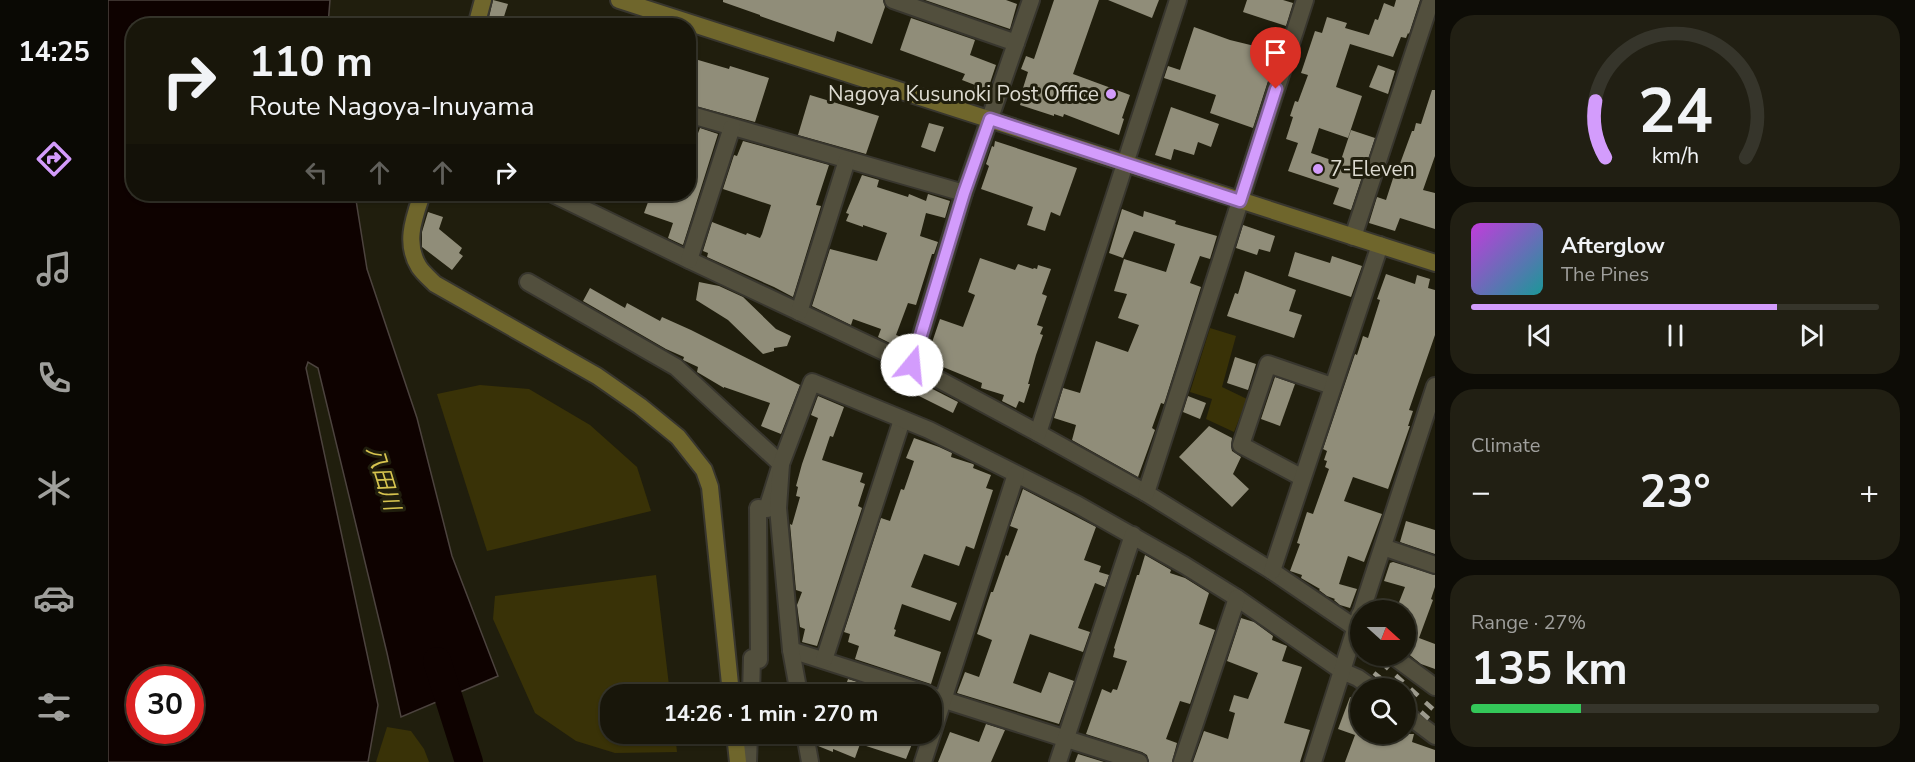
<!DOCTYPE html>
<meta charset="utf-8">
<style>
body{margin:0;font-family:"Nunito Sans","Noto Sans JP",sans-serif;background:#211f13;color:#f1f3f6;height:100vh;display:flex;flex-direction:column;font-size:22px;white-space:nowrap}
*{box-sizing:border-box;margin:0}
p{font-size:20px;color:#9f9f9c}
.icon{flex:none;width:33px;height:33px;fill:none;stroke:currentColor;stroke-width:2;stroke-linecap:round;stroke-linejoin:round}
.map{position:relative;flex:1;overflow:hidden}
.panel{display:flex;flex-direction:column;gap:15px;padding:15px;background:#0d0c06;width:480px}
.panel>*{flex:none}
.hud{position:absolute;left:18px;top:18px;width:570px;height:183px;border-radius:24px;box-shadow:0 2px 4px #0004,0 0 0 2px #36352b;background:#18160a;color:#f1f3f6;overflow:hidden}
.needle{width:39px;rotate:111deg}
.controls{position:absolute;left:1242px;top:600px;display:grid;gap:12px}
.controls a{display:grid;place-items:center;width:66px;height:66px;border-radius:50%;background:#18160a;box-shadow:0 2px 4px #0004,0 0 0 2px #36352b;font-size:30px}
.speed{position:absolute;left:18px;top:666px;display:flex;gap:12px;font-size:30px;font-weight:700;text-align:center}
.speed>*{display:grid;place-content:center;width:78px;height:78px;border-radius:50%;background:#18160a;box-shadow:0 2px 4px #0004,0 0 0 2px #36352b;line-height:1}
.speed .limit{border:9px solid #d22;background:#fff;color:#111}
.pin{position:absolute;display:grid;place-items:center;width:51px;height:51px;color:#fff;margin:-62px -26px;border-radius:50% 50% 50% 0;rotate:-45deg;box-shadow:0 0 6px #0007}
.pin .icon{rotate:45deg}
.me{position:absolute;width:66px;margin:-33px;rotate:17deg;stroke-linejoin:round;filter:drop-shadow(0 0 4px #0008)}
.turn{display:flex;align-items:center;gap:21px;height:126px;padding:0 24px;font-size:27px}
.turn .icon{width:78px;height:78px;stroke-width:2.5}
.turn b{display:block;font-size:42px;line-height:51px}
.lanes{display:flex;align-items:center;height:57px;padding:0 24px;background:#0003;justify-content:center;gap:30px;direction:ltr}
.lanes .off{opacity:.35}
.big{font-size:45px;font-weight:700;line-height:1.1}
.panel .tile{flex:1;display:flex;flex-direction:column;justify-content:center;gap:9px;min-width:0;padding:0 21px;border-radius:24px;background:#211f13}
.panel .dial{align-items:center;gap:0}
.dial svg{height:156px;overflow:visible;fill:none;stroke:#36352b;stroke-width:7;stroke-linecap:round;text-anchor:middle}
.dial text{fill:#f1f3f6;stroke:none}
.song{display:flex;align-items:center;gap:18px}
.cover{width:72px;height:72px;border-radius:9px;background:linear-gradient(135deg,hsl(290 70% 55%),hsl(180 70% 35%))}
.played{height:6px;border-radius:3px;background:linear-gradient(90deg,#d39cfc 75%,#36352b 75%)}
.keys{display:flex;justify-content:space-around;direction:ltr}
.heat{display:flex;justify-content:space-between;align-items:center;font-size:33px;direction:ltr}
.charge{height:9px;border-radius:4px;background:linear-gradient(90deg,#34c759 27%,#36352b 0)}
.trip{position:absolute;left:492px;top:684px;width:342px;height:60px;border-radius:24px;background:#18160a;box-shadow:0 2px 4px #0004,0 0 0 2px #36352b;font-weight:700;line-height:60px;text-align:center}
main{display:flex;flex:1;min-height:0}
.tab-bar{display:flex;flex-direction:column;width:108px;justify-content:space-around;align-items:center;background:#0a0904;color:#9f9f9c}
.tab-bar .icon{width:42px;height:42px}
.tab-bar .active{color:#d39cfc}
.tab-bar b{font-size:27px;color:#f1f3f6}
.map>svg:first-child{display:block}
.green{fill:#393207}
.water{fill:#0e0200;stroke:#4c433e;stroke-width:1.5;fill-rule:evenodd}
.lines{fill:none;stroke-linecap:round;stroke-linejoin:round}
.river{stroke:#0e0200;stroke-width:28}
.building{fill:#908d79}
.minor-casing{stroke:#38362e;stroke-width:20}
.tertiary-casing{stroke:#38362e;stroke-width:20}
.secondary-casing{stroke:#38362e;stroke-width:20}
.minor{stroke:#524f3d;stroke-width:16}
.tertiary{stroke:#524f3d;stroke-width:16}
.secondary{stroke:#6f662c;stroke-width:16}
.rail{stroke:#9d9b8e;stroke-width:4.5;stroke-dasharray:10 10;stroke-linecap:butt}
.route-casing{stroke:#8965a4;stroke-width:15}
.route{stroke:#d39cfc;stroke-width:10}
.poi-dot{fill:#d39cfc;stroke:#201e0d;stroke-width:2}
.labels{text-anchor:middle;stroke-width:6;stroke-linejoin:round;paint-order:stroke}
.poi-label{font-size:21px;fill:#dcdad0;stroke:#201e0d;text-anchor:end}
.water-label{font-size:22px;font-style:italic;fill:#d7c44f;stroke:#201e0d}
</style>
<main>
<nav class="tab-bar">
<b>14:25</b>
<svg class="icon active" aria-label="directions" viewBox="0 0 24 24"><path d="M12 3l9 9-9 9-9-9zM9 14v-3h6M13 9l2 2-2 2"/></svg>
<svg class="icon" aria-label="music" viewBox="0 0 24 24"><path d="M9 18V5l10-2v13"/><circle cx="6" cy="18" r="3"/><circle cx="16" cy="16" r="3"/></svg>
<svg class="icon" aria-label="phone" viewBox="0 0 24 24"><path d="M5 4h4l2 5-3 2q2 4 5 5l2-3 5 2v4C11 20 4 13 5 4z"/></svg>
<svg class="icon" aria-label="climate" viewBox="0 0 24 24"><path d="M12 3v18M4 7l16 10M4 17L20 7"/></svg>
<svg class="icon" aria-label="car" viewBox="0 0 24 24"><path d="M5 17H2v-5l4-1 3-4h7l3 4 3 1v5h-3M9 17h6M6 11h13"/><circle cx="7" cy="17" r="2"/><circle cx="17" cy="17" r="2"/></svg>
<svg class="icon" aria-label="filters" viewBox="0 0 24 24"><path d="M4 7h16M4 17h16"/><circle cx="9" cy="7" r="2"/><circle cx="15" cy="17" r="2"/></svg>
</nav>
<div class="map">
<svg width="1327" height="762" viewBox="0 0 1327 762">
<rect width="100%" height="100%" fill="#201e0d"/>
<g class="green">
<path d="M1102 328 1128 336 1114 387 1139 399 1126 432 1098 419 1104 399 1082 392Z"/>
<path d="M372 385 421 389 482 425 529 467 543 511 379 551 329 394Z"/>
<path d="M548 575 562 694H502V734H567L569 752 507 753 468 741 427 713 385 619 387 596Z"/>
<path d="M279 727 303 731 316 749 321 762H268Z"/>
</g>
<path class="water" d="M0 0H222L220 25 26 26V194H247L259 269 309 418 344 556 390 676 293 717 279 653 210 368 200 362 198 368 270 705 260 762H0ZM32 680H82V730H32Z"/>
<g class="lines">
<path class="river" d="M329 661 361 762"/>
</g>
<g class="building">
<path d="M385 0 400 4 393 26H379Z"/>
<path d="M615 0H775L777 7 764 44 729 31 726 42 652 16V15L615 2Z"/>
<path d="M817 0H898L909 4 902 29Z"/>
<path d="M946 0H991L965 74 1022 95 1014 118 1016 119 1011 135 956 114 955 117 946 114V116L912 105 913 102 911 101 920 72 913 69 918 56 926 59Z"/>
<path d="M1000 0H1051L1044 18Z"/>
<path d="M1139 0H1175L1185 3 1178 26 1135 12Z"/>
<path d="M1288 0H1312L1301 34 1300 33 1298 38 1293 37 1285 57 1242 44 1228 87 1254 96 1240 138 1211 128 1203 153 1232 163 1243 130 1267 138 1243 210 1225 204 1231 188 1180 171 1190 143 1178 139 1185 117 1182 116 1187 101 1190 102 1200 75 1193 73 1207 31 1214 33 1219 17 1239 23 1237 28 1261 35 1267 19 1270 20 1276 3 1286 7Z"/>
<path d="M803 18 867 40 862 55 888 65 878 95 866 90 867 85 854 80 857 74 792 50Z"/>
<path d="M1086 27 1122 40 1167 51 1165 58 1167 59 1145 128 1102 113 1108 95 1056 78 1060 66 1072 70Z"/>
<path d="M580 57 621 69 622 66 661 78 647 122 580 104Z"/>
<path d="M1270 65 1287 71 1280 94 1261 87Z"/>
<path d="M1324 90H1327V156L1315 190 1327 193V229L1292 218 1287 231 1261 223 1269 197 1278 200 1288 169H1290L1304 131H1306L1308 123 1313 124Z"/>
<path d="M702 95 771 116 758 154 690 135Z"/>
<path d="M1063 107 1111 124 1103 147 1090 142 1086 155 1066 149 1063 160 1047 155Z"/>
<path d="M821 123 836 127 827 152 813 147Z"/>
<path d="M592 128 610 134 575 245 560 238 565 223 536 213 543 194H569L580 198V139L587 141Z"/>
<path d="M635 141 721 165 708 205 713 206 685 297 666 287 599 257 600 253 595 251 604 222 638 235 639 233 652 238 654 234 663 205 615 189 626 155 629 156Z"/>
<path d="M887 141 969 168 952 216 943 212 937 231 919 225 925 207 873 189 881 166 878 164 884 146 886 147Z"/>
<path d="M754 175 771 180 769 187 800 197 801 194 818 201 820 194 842 201 837 218 818 213 812 236 830 242 826 254H824L808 305 800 303 788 335 796 338 792 348 770 337 773 329 745 319 743 325 704 306 722 249 769 261 779 233 755 225V227L738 221 741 214 738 213Z"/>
<path d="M1014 209 1035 217 1036 211 1068 221 1067 224 1109 236 1102 259 1092 256 1082 283 1093 287 1056 404 1053 403 1044 428 1047 430 1030 477 964 440 968 425 946 418 955 388 972 393 988 341 1020 352 1031 325 1010 318 1019 294 1006 291 1016 259 1058 272 1067 244 1026 231 1015 258 1001 253Z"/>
<path d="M320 212 335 217 331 229 354 248 351 253 355 256 344 270 314 247V232Z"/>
<path d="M1135 225 1167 236 1162 252 1151 249 1149 255 1128 248Z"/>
<path d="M1187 252 1222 263 1224 256 1254 266 1243 297 1180 276Z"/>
<path d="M872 258 907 270 910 264 925 269 926 268 929 269 930 265 943 269 934 294 939 296 929 325 935 327 932 334 935 335 928 355 920 384H922L916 403 911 401 908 408 894 401 896 395 873 388 874 383 818 360 832 319 855 327 867 295 860 292Z"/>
<path d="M1137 271 1188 290 1181 311 1194 315 1186 338 1119 316 1127 293 1130 294Z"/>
<path d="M1278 274 1307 284 1309 275 1322 279 1320 288 1327 290V335L1301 410 1305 411 1300 426H1302L1280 489 1245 477 1236 501 1274 514 1256 562 1240 556 1231 584 1249 589 1242 608 1232 605 1226 600 1227 599 1219 596 1211 590 1212 589 1193 578 1194 575 1182 571 1192 544 1189 543 1199 512 1205 514 1221 469 1217 467 1219 461 1216 460 1219 451 1215 449 1247 354 1249 355 1255 336 1260 338 1272 300 1269 299Z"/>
<path d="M591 282 611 286 635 297 668 329 683 336 679 346 666 348V351L655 354 620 320 588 300Z"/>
<path d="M482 288 517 308 519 303 552 321 554 317 583 330 692 385 673 434 653 426 662 403 616 387V388L589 372 590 367 575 360 576 357 558 349 475 301Z"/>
<path d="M1127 357 1148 364 1140 390 1119 383Z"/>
<path d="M801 377 850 402 845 413 795 388Z"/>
<path d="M1167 377 1187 384 1172 426 1153 419Z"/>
<path d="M710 396 736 407 725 437 722 436 714 460 755 473 752 482 757 484 750 506 754 508 709 646 694 642 697 629 692 627 689 605 694 592 688 590 682 524 684 525 692 497 688 496 690 487 688 486 694 464 710 418 703 415Z"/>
<path d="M1080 396 1098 403 1092 419 1075 412Z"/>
<path d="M1101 426 1124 438 1123 446 1124 451 1133 457 1125 474 1141 489 1124 507 1071 457Z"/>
<path d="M806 438 831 447 844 453 843 457 865 464 866 465 865 468 883 475 878 488 885 490 866 549 858 546 851 566 816 554 803 587 849 603 842 621 794 604 786 629 788 630 786 636 833 652 823 684 747 659 751 646 740 642 742 634 736 632 773 518 782 521 793 489 796 490 806 461 798 458Z"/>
<path d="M915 489 988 527 976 560 993 566 991 572 1001 575 997 587 987 583 970 628 982 632 975 652 922 634 905 683 933 693 941 672 966 681 951 724 849 693 857 672 871 677 884 640 869 634 883 592H885L898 555 900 556 910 529 902 526Z"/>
<path d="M1298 521 1327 530V554L1292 542Z"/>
<path d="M1037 555 1063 570 1062 573 1077 578 1101 593 1091 624 1107 630 1082 704 1072 701 1058 739 1069 743 1064 762H1041L1039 755 1034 752 978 734 994 689 1003 693 1005 689 1009 690 1019 661 1005 657 1007 649 1006 648 1029 575H1031Z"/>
<path d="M1285 562 1327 575V587L1323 599 1325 600 1311 638 1327 644V669L1313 664 1298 652V610H1288L1297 587 1276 581 1282 563Z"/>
<path d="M1133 618 1146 622 1165 636 1164 640 1179 646 1174 661 1194 667 1176 723 1202 730 1192 762H1085L1096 731 1120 739 1127 713 1121 711 1126 695 1140 699 1150 673 1119 661Z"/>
<path d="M740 679 787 694H735Z"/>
<path d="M1242 697 1252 700V734H1306L1304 742 1327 750V762H1237L1247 735 1230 729Z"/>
<path d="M878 724 897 730 883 762H830L842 732 871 742Z"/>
<path d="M709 734H808L798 759 752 744 747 758 725 749V752L710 746Z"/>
<path d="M970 754 996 762H967Z"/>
</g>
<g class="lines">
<g class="minor-casing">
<g id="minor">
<path d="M785 0 908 43"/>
<path d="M580 114 856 193"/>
<path d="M445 194 581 260 804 365 930 433 1038 493 1164 571 1252 631"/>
<path d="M1245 237 1323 0"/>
<path d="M581 260 624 127"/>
<path d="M420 282 568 367 673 464 659 509 650 508 651 660 644 658 643 694"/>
<path d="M691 312 739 160"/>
<path d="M804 365 856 193 923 0"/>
<path d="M930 433 1070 0"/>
<path d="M1193 477 1133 445 1160 364 1224 386"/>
<path d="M1038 493 1197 0"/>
<path d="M1275 547 1327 565"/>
<path d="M1164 571 1272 245"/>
<path d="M683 650 820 694"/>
<path d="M1285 656 1327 687"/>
<path d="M716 660 794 420"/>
<path d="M691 694 683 650 670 508 673 464 704 382 821 430 970 505 1076 565 1129 598 1234 671 1250 678 1264 688"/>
<path d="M824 696 1031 762"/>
<path d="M1298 714 1327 736"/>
<path d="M697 734 702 762"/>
<path d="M640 762 641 734"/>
<path d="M815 762 908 474"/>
<path d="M950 762 1025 535"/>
<path d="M1074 762 1129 598"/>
</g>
</g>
<g class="tertiary-casing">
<g id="tertiary">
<path d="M1254 610 1327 386"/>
<path d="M1205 762 1252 614"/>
</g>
</g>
<g class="secondary-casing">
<g id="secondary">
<path d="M511 0 1327 263"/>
<path d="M368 26 375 0"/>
<path d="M314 194C306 218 296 243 311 267 315 273 322 279 327 284L489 376 532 406 570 437 596 470 602 487 623 694"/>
<path d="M627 734 630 762"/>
</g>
</g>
<use href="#minor" class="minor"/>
<use href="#tertiary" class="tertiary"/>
<use href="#secondary" class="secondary"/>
<g class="rail">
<path d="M1273 662 1327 711"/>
<path d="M1266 673 1285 688"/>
<path d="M1298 699 1327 724"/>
</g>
</g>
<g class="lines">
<g class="route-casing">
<path id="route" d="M804 365 856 193 882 119 1132 201 1168 89"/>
</g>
<use href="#route" class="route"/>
</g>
<g class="poi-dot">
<circle cx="1003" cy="94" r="6"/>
<circle cx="1210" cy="169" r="6"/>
</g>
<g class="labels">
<g class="poi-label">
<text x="991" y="101">Nagoya Kusunoki Post Office</text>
<text x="1222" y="176" text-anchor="start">7-Eleven</text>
</g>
<g class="water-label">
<text transform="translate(276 478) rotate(73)" y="8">八田川</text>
</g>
</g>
</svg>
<div class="controls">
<a><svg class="needle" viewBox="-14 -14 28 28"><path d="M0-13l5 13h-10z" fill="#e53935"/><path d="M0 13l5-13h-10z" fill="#9f9f9c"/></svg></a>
<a><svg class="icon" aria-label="search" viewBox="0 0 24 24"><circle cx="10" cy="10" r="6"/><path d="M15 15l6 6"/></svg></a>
</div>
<div class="speed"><div class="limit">30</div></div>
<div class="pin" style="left:1168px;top:89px;background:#d93025"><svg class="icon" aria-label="arrive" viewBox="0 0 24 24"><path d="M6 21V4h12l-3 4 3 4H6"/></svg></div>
<svg class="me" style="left:804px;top:365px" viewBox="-20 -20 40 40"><circle r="19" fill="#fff"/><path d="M0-13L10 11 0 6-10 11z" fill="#d39cfc"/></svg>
<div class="trip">14:26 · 1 min · 270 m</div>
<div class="hud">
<div class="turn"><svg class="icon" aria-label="right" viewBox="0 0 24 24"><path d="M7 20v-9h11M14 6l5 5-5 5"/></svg><div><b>110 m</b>Route Nagoya-Inuyama</div></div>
<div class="lanes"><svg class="icon off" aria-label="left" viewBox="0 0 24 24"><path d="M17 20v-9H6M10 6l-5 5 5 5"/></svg><svg class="icon off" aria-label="ahead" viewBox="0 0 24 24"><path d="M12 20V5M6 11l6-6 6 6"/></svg><svg class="icon off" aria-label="ahead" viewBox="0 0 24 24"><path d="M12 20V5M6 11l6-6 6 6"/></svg><svg class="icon" aria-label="right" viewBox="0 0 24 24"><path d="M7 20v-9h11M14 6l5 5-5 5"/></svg></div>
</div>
</div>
<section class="panel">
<div class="tile dial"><svg viewBox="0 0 100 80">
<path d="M14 69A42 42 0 1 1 86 69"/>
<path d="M14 69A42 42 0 0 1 9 40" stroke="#d39cfc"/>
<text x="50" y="56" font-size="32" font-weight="700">24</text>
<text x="50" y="72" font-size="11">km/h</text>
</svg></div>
<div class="tile">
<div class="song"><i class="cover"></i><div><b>Afterglow</b><p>The Pines</p></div></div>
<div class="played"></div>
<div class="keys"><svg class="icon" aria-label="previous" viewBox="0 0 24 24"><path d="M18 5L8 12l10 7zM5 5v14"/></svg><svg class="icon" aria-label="pause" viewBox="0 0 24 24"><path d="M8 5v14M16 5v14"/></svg><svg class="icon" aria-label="next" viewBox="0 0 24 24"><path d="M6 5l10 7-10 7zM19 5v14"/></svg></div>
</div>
<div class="tile"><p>Climate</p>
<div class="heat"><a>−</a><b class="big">23°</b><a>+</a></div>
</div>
<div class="tile"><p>Range · 27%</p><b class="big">135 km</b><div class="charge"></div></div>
</section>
</main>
